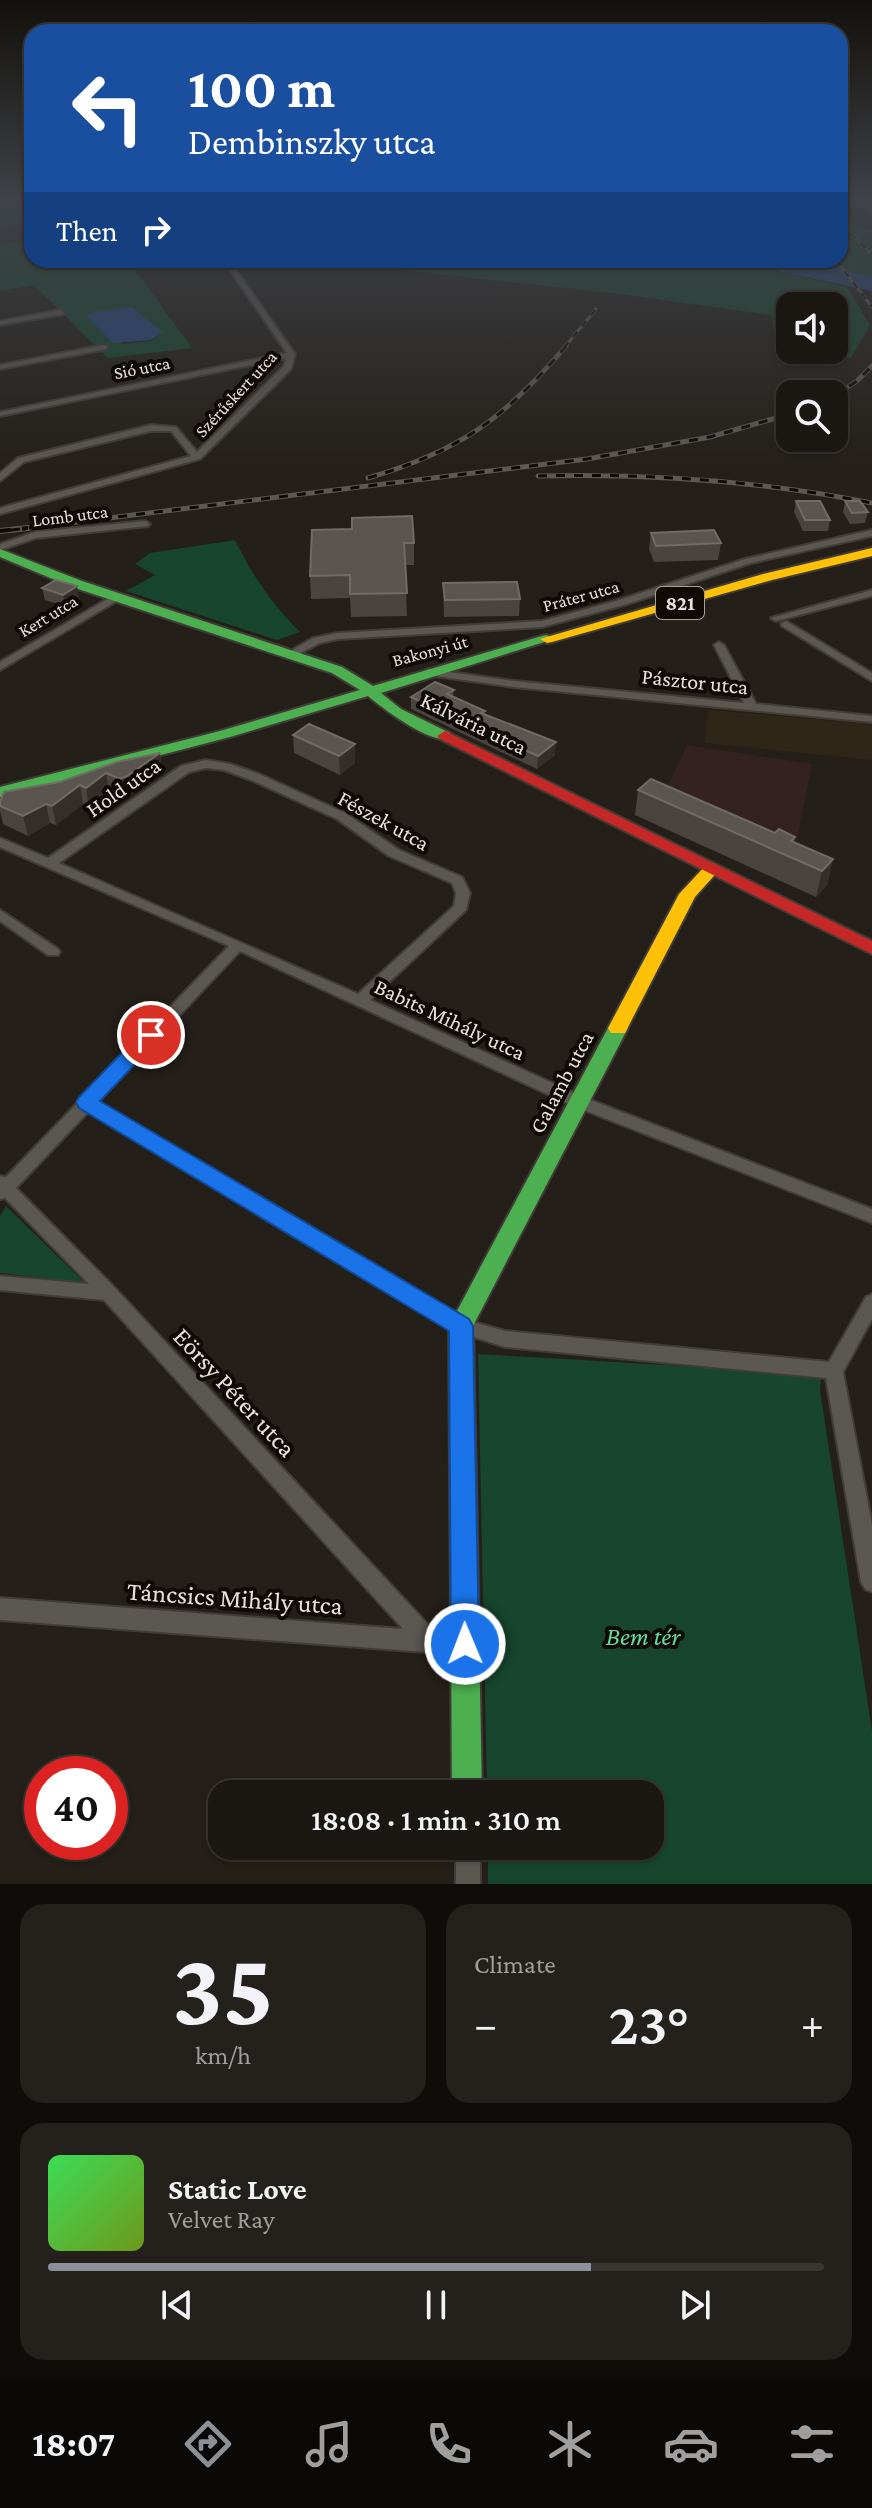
<!DOCTYPE html>
<meta charset="utf-8">
<style>
body{margin:0;font-family:"Crimson Pro",serif;background:#24201b;color:#f1f3f6;height:100vh;display:flex;flex-direction:column;font-size:30px;white-space:nowrap}
*{box-sizing:border-box;margin:0}
p{font-size:26px;color:#a09f9f}
.icon{flex:none;width:44px;height:44px;fill:none;stroke:currentColor;stroke-width:2;stroke-linecap:round;stroke-linejoin:round}
.map{position:relative;height:1884px;overflow:hidden}
.details{display:flex;flex-direction:column;gap:20px;padding:20px;background:#0f0d0a;flex:1}
.details>*{flex:none}
.guide{position:absolute;left:24px;top:24px;width:824px;height:244px;border-radius:24px;box-shadow:0 2px 6px #0004,0 0 0 2px #393632;background:#1a4fa0;color:#fff;overflow:hidden}
.buttons{position:absolute;left:776px;top:292px;display:grid;gap:16px}
.buttons a{display:grid;place-items:center;width:72px;height:72px;border-radius:16px;background:#1b1712;box-shadow:0 2px 6px #0004,0 0 0 2px #393632;font-size:40px}
.speed{position:absolute;left:24px;top:1756px;display:flex;gap:16px;font-size:40px;font-weight:700;text-align:center}
.speed>*{display:grid;place-content:center;width:104px;height:104px;border-radius:50%;background:#1b1712;box-shadow:0 2px 6px #0004,0 0 0 2px #393632;line-height:1}
.speed .limit{border:12px solid #d22;background:#fff;color:#111}
.pin{position:absolute;display:grid;place-items:center;width:68px;height:68px;color:#fff;margin:-34px;border:4px solid #fff;border-radius:50%;box-shadow:0 2px 8px #0007}
.me{position:absolute;width:88px;margin:-44px;rotate:359deg;stroke-linejoin:round;filter:drop-shadow(0 0 6px #0008)}
.turn{display:flex;align-items:center;gap:28px;height:168px;padding:0 32px;font-size:36px}
.turn .icon{width:104px;height:104px;stroke-width:2.5}
.turn b{display:block;font-size:56px;line-height:68px}
.then{display:flex;align-items:center;height:76px;padding:0 32px;background:#0003;gap:16px;font-size:30px}
.big{font-size:60px;font-weight:600;line-height:1.1}
.details .card{flex:1;display:flex;flex-direction:column;justify-content:center;gap:12px;min-width:0;padding:0 28px;border-radius:24px;background:#24201b}
.details .dial{align-items:center;gap:0}
.dial b{font-size:104px;line-height:1}
.song{display:flex;align-items:center;gap:24px}
.cover{width:96px;height:96px;border-radius:12px;background:linear-gradient(135deg,hsl(130 70% 55%),hsl(80 70% 35%))}
.played{height:8px;border-radius:4px;background:linear-gradient(90deg,#8c9099 70%,#393632 70%)}
.keys{display:flex;justify-content:space-around;direction:ltr}
.heat{display:flex;justify-content:space-between;align-items:center;font-size:44px;direction:ltr}
.details .tiles{flex:1;display:grid;gap:20px;grid-template-columns:1fr 1fr}
.card:last-child{grid-column:span 2}
.trip{position:absolute;left:208px;top:1780px;width:456px;height:80px;border-radius:24px;background:#1b1712;box-shadow:0 2px 6px #0004,0 0 0 2px #393632;font-weight:600;line-height:80px;text-align:center}
.menu{display:flex;height:128px;justify-content:space-around;align-items:center;background:#0b0907;color:#a09f9f}
.menu .icon{width:56px;height:56px}
.menu .selected{color:#8c9099}
.menu b{font-size:36px;color:#f1f3f6}
.map>svg:first-child{display:block}
.commercial{fill:#342223}
.education{fill:#2e2717}
.green{fill:#17452e;fill-rule:evenodd}
.water{fill:#24467c}
.lines{fill:none;stroke-linecap:round;stroke-linejoin:round}
.street-casing{stroke:#413c37;stroke-width:4}
.fast-casing{stroke:#413c37;stroke-width:4}
.slow-casing{stroke:#413c37;stroke-width:4}
.jam-casing{stroke:#413c37;stroke-width:4}
.street{fill:#5b5751;fill-rule:evenodd}
.fast{fill:#4caf50;fill-rule:evenodd}
.slow{fill:#ffc107;fill-rule:evenodd}
.jam{fill:#c62828;fill-rule:evenodd}
.rail-far2-casing{stroke:#5c5852;stroke-width:3}
.rail-far1-casing{stroke:#5c5852;stroke-width:5}
.rail-casing{stroke:#5c5852;stroke-width:6}
.rail-far2{stroke:#0f0a06;stroke-width:2;stroke-dasharray:7;stroke-linecap:butt}
.rail-far1{stroke:#0f0a06;stroke-width:3;stroke-dasharray:9;stroke-linecap:butt}
.rail{stroke:#0f0a06;stroke-width:4;stroke-dasharray:11;stroke-linecap:butt}
.wall{fill:#49443f}
.shaded-wall{fill:#332e28}
.building{fill:#5a554f;stroke:#706b65;stroke-width:2}
.route{fill:#1a73e8;stroke:#114b97;stroke-width:2}
.labels{text-anchor:middle;stroke-width:8;stroke-linejoin:round;paint-order:stroke}
.far-street-label{font-size:18px;fill:#e8e1d9;stroke:#0f0a06}
.shield{fill:#0f0a06;stroke:#a7a09a;stroke-width:2}
.shield-label{font-size:20px;font-weight:bold;fill:#e8e1d9}
.street-label{font-size:22px;fill:#e8e1d9;stroke:#0f0a06}
.near-street-label{font-size:26px;fill:#e8e1d9;stroke:#0f0a06}
.near-park-label{font-size:26px;font-style:italic;fill:#66da9d;stroke:#0f0a06}
</style>
<div class="map">
<svg width="872" height="1884" viewBox="0 0 872 1884">
<rect width="100%" height="100%" fill="#241f18"/>
<path class="commercial" d="M687 745 812 764 794 857 816 897 635 815 668 786Z"/>
<path class="education" d="M708 710 872 724V760L704 743Z"/>
<g class="green">
<path d="M0 203H32V222L0 227Z"/>
<path d="M840 209 852 226 872 230V276L804 260H840Z"/>
<path d="M32 239V260H236L130 263 192 348 108 358 34 285 0 291V244ZM132 307 161 333 151 341 121 344Z"/>
<path d="M301 260H724L847 287 870 325 851 358 798 350H834V306H790V346L774 335 772 315 613 293Z"/>
<path d="M235 540C252 575 272 604 300 632L277 640 126 591 155 575 135 564 150 553Z"/>
<path d="M6 1206 85 1283 0 1273V1216Z"/>
<path d="M478 1354 821 1374 820 1390 872 1731V1884H488V1846H650V1794H487Z"/>
</g>
<g class="water">
<path d="M724 260H804L872 276V291Z"/>
<path d="M132 307 162 332 151 340 113 343 87 317 89 313Z"/>
</g>
<g class="lines">
<g class="street-casing">
<g id="street">
<path d="M223 260H229L295 354 291 369 200 459 0 514V508L191 456 171 431H151L24 462 0 481V473L18 458 151 425 176 427 197 452 284 366 286 358 0 416V412L287 353Z"/>
<path d="M61 310 64 314 0 325V321Z"/>
<path d="M104 345H107V349L0 369V365Z"/>
<path d="M145 521 150 524 148 526 36 538 0 550V544L35 532Z"/>
<path d="M872 530V536L751 563 624 605 542 627 338 639 320 643 296 655 292 656 287 653 313 638 338 633 542 621 616 601 745 559Z"/>
<path d="M872 590V596L776 621 771 618Z"/>
<path d="M116 594 121 597 120 599 0 670V662Z"/>
<path d="M786 621 872 673V681L782 626 781 624Z"/>
<path d="M719 642 724 645 756 704 872 716V722L514 687 428 675 422 672 428 669 514 681 744 703 714 645Z"/>
<path d="M206 760 230 764 259 774 345 813 399 850 462 877 470 893 466 910 370 1000 583 1097 872 1209V1223L571 1105 240 951 98 1102 466 1320 505 1331 829 1362 866 1297 872 1294V1319L843 1372 872 1525V1592L865 1589 861 1582 826 1378 505 1347 455 1331 89 1111 16 1188 115 1288 434 1631 465 1633 473 1636 476 1644 473 1652 465 1655 0 1620V1598L403 1629 104 1300 0 1290V1276L89 1284 5 1198 0 1199V1176L6 1177 229 946 0 847V838L48 858 181 766ZM206 768 224 770 251 780 337 819 389 856 452 883 456 893 454 906 358 994 59 863 189 772Z"/>
<path d="M0 910 58 949 60 952 58 955H48L0 921Z"/>
<rect x="456" y="1846" width="24" height="38"/>
</g>
</g>
<g class="fast-casing">
<g id="fast">
<path d="M0 549 82 581 342 667 373 686 542 636 547 635 554 639 381 693 401 709 450 733V739C428 743 385 710 368 696L230 737 0 797V787L220 731 360 690 332 673 72 587 0 557Z"/>
<path d="M618 1021 625 1023 628 1028 473 1326 482 1794H452L449 1326 608 1028 611 1023Z"/>
</g>
</g>
<g class="slow-casing">
<g id="slow">
<path d="M872 548V556L772 580 552 642 547 643 540 639 763 574Z"/>
<path d="M713 863 721 868 695 897 625 1033H611L608 1028 679 894 707 864Z"/>
</g>
</g>
<g class="jam-casing">
<path id="jam" d="M445 731 872 941V954L440 739 437 736Z"/>
</g>
<use href="#street" class="street"/>
<use href="#fast" class="fast"/>
<use href="#slow" class="slow"/>
<use href="#jam" class="jam"/>
<g class="rail-far2-casing">
<g id="rail-far2">
<path d="M840 224 872 254"/>
<path d="M836 260 872 307"/>
<path d="M564 348 596 309"/>
</g>
</g>
<g class="rail-far1-casing">
<g id="rail-far1">
<path d="M834 396 857 381 872 366"/>
<path d="M538 476C651 473 761 481 872 503"/>
<path d="M368 478C460 451 504 419 566 346"/>
<path d="M11 530 587 459 710 437 790 414"/>
</g>
</g>
<g class="rail-casing">
<path id="rail" d="M0 531 28 528"/>
</g>
<use href="#rail-far2" class="rail-far2"/>
<use href="#rail-far1" class="rail-far1"/>
<use href="#rail" class="rail"/>
</g>
<g class="wall">
<path d="M858 203H872V218Z"/>
<path d="M796 501 830 520 828 531H803L794 512Z"/>
<path d="M845 501 868 512 865 523 850 524 843 512Z"/>
<path d="M312 530 414 543V565H405L407 616 351 617 350 598 311 599 310 576Z"/>
<path d="M651 533 721 543 718 560 654 562 649 549Z"/>
<path d="M443 583 520 599 519 616 444 617Z"/>
<path d="M42 588 79 598 65 606 45 600Z"/>
<path d="M454 690 453 697 555 755 537 769 411 709V697Z"/>
<path d="M293 735 355 763 340 775 294 753Z"/>
<path d="M160 753 162 772 130 795 123 798 109 792 89 807 83 804 56 825 50 823 28 836 3 824 0 811V802Z"/>
<path d="M638 790 775 833 795 837 794 842 833 859 827 885 816 897 635 815Z"/>
</g>
<g class="shaded-wall">
<path d="M77 586 79 598 65 606 63 595Z"/>
<path d="M556 742 555 755 537 769 538 756Z"/>
<path d="M355 744V763L340 775 339 756Z"/>
<path d="M160 753 162 772 130 795 123 798 120 779Z"/>
<path d="M106 773 109 792 89 807 86 788Z"/>
<path d="M80 785 83 804 56 825 52 806Z"/>
<path d="M46 804 50 823 28 836 23 816Z"/>
<path d="M833 859 827 885 816 897 822 871Z"/>
</g>
<g class="building">
<path d="M796 501H820L830 520H805Z"/>
<path d="M845 501H860L868 512 852 513Z"/>
<path d="M412 516 414 543H404L407 593 350 594V575L310 576 312 530 352 529V518Z"/>
<path d="M714 530 721 543 656 546 651 533Z"/>
<path d="M56 580 77 586 63 595 42 588Z"/>
<path d="M517 582 520 599 445 600 443 583Z"/>
<path d="M435 682 454 690 447 694 485 711 481 713 556 742 538 756 411 697Z"/>
<path d="M309 724 355 744 339 756 293 735Z"/>
<path d="M160 753 127 776 120 779 106 773 86 788 80 785 52 806 46 804 23 816 0 806V802L4 792 60 782 117 762Z"/>
<path d="M651 779 775 833 779 829 795 837 791 841 833 859 822 871 638 790Z"/>
</g>
<linearGradient id="sky" x2="0" y2="1"><stop stop-color="#14110d"/><stop offset="0.43" stop-color="#3f4248"/><stop offset="1" stop-color="#3f4248" stop-opacity="0"/></linearGradient>
<rect width="872" height="467" fill="url(#sky)"/>
<path class="route" d="M151 1028 161 1035 158 1040 100 1101 469 1319 473 1326 479 1644 475 1654 465 1658 455 1654 451 1644 449 1331 79 1108 76 1102 79 1097 144 1030Z"/>
<g class="labels">
<g class="far-street-label">
<text transform="translate(142 368) rotate(-11)" y="6">Sió utca</text>
<text transform="translate(236 394) rotate(-47)" y="6">Szérűskert utca</text>
<text transform="translate(70 516) rotate(-7)" y="6">Lomb utca</text>
<text transform="translate(581 596) rotate(-15)" y="6">Práter utca</text>
<text transform="translate(48 616) rotate(-31)" y="6">Kert utca</text>
<text transform="translate(430 651) rotate(-15)" y="6">Bakonyi út</text>
</g>
<rect class="shield" x="656" y="587" width="48" height="32" rx="6"/>
<g class="shield-label">
<text x="680" y="610">821</text>
</g>
<g class="street-label">
<text transform="translate(695 681) rotate(6)" y="8">Pásztor utca</text>
<text transform="translate(474 723) rotate(26)" y="8">Kálvária utca</text>
<text transform="translate(123 787) rotate(-35)" y="8">Hold utca</text>
<text transform="translate(384 820) rotate(29)" y="8">Fészek utca</text>
<text transform="translate(450 1019) rotate(25)" y="8">Babits Mihály utca</text>
<text transform="translate(561 1082) rotate(-62)" y="8">Galamb utca</text>
</g>
<g class="near-street-label">
<text transform="translate(235 1392) rotate(47)" y="9">Eörsy Péter utca</text>
<text transform="translate(235 1598) rotate(4)" y="9">Táncsics Mihály utca</text>
</g>
<g class="near-park-label">
<text x="643" y="1645">Bem tér</text>
</g>
</g>
</svg>
<div class="buttons">
<a><svg class="icon" aria-label="sound" viewBox="0 0 24 24"><path d="M4 9h4l5-4v14l-5-4H4zM17 9q2 3 0 6"/></svg></a>
<a><svg class="icon" aria-label="search" viewBox="0 0 24 24"><circle cx="10" cy="10" r="6"/><path d="M15 15l6 6"/></svg></a>
</div>
<div class="speed"><div class="limit">40</div></div>
<div class="pin" style="left:151px;top:1035px;background:#d93025"><svg class="icon" aria-label="arrive" viewBox="0 0 24 24"><path d="M6 21V4h12l-3 4 3 4H6"/></svg></div>
<svg class="me" style="left:465px;top:1644px" viewBox="-20 -20 40 40"><circle r="17" fill="#1a73e8" stroke="#fff" stroke-width="3"/><path d="M0-11L8 9 0 5-8 9z" fill="#fff"/></svg>
<div class="trip">18:08 · 1 min · 310 m</div>
<div class="guide">
<div class="turn"><svg class="icon" aria-label="left" viewBox="0 0 24 24"><path d="M17 20v-9H6M10 6l-5 5 5 5"/></svg><div><b>100 m</b>Dembinszky utca</div></div>
<div class="then">Then<svg class="icon" aria-label="right" viewBox="0 0 24 24"><path d="M7 20v-9h11M14 6l5 5-5 5"/></svg></div>
</div>
</div>
<section class="details">
<div class="tiles">
<div class="card dial"><b>35</b><p>km/h</p></div>
<div class="card"><p>Climate</p>
<div class="heat"><a>−</a><b class="big">23°</b><a>+</a></div>
</div>
<div class="card">
<div class="song"><i class="cover"></i><div><b>Static Love</b><p>Velvet Ray</p></div></div>
<div class="played"></div>
<div class="keys"><svg class="icon" aria-label="previous" viewBox="0 0 24 24"><path d="M18 5L8 12l10 7zM5 5v14"/></svg><svg class="icon" aria-label="pause" viewBox="0 0 24 24"><path d="M8 5v14M16 5v14"/></svg><svg class="icon" aria-label="next" viewBox="0 0 24 24"><path d="M6 5l10 7-10 7zM19 5v14"/></svg></div>
</div>
</div>
</section>
<nav class="menu">
<b>18:07</b>
<svg class="icon selected" aria-label="directions" viewBox="0 0 24 24"><path d="M12 3l9 9-9 9-9-9zM9 14v-3h6M13 9l2 2-2 2"/></svg>
<svg class="icon" aria-label="music" viewBox="0 0 24 24"><path d="M9 18V5l10-2v13"/><circle cx="6" cy="18" r="3"/><circle cx="16" cy="16" r="3"/></svg>
<svg class="icon" aria-label="phone" viewBox="0 0 24 24"><path d="M5 4h4l2 5-3 2q2 4 5 5l2-3 5 2v4C11 20 4 13 5 4z"/></svg>
<svg class="icon" aria-label="climate" viewBox="0 0 24 24"><path d="M12 3v18M4 7l16 10M4 17L20 7"/></svg>
<svg class="icon" aria-label="car" viewBox="0 0 24 24"><path d="M5 17H2v-5l4-1 3-4h7l3 4 3 1v5h-3M9 17h6M6 11h13"/><circle cx="7" cy="17" r="2"/><circle cx="17" cy="17" r="2"/></svg>
<svg class="icon" aria-label="filters" viewBox="0 0 24 24"><path d="M4 7h16M4 17h16"/><circle cx="9" cy="7" r="2"/><circle cx="15" cy="17" r="2"/></svg>
</nav>
